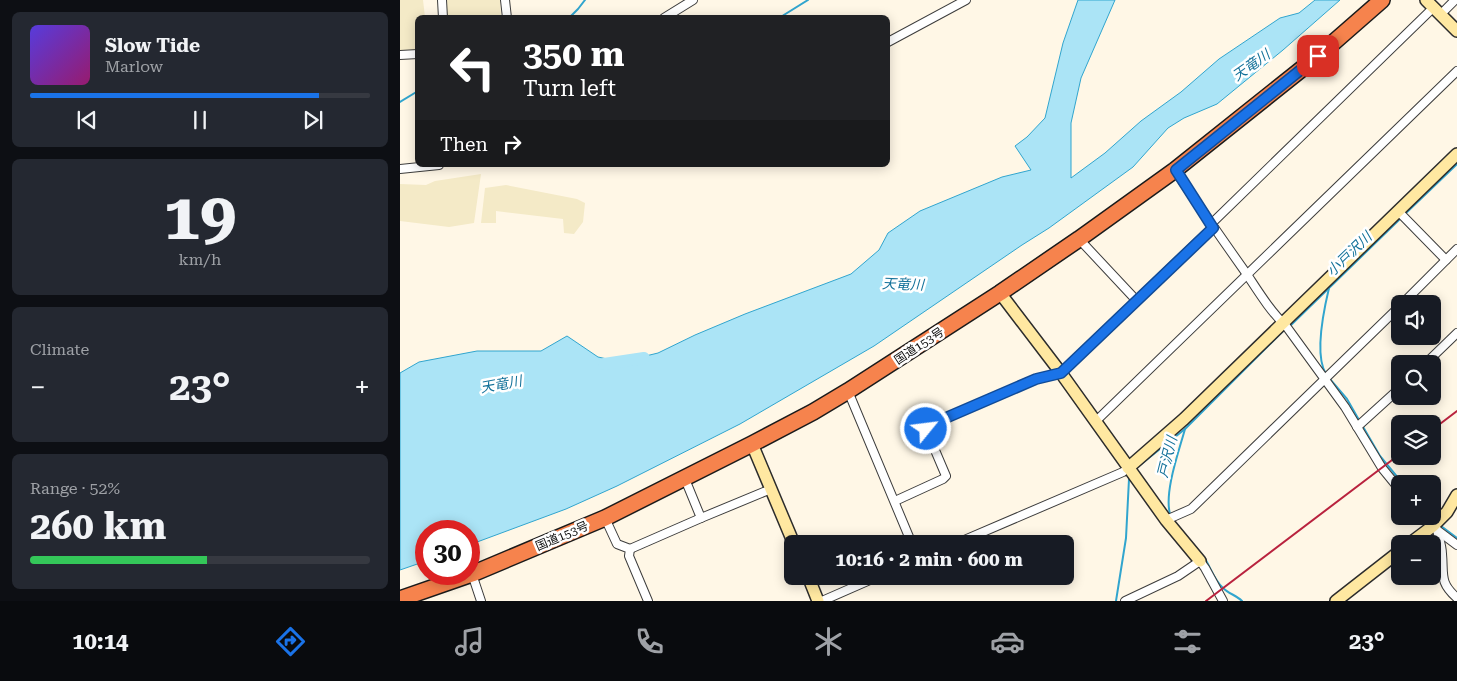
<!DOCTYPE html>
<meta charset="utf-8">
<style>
body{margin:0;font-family:"Roboto Serif","Noto Sans JP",serif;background:#242831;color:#f1f3f6;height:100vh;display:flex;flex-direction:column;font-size:19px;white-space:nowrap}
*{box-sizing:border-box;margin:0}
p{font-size:16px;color:#9ea1a6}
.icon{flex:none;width:28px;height:28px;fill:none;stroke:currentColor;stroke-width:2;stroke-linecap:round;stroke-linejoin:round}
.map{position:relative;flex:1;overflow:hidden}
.drawer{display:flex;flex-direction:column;gap:12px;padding:12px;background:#0d0f14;width:400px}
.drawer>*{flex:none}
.banner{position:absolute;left:15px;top:15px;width:475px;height:152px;border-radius:8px;box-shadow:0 2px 12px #0003;background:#202124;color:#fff;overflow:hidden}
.buttons{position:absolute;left:991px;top:295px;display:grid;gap:10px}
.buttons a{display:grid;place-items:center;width:50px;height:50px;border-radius:8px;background:#171b24;box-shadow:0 2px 12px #0003;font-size:25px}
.speed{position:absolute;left:15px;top:520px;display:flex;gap:10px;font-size:25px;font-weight:700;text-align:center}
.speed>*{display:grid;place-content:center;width:65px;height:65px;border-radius:50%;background:#171b24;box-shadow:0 2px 12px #0003;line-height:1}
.speed .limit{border:8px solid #d22;background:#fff;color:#111}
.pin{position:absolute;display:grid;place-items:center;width:42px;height:42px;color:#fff;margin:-21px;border-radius:10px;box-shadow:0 2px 8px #0006}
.me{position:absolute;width:55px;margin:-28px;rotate:61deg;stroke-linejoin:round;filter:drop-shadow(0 0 4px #0008)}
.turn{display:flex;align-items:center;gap:18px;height:105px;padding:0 25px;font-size:22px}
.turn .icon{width:65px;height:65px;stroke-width:2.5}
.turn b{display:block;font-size:35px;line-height:42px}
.then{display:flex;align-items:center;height:48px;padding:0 25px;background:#0003;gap:10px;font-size:19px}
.big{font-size:38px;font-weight:700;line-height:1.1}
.drawer .widget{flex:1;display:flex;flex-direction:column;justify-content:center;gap:8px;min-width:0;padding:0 18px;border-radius:8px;background:#242831}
.drawer .dial{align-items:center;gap:0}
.dial b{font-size:65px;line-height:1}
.song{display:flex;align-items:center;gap:15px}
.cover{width:60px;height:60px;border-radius:8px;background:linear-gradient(135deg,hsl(250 70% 55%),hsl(320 70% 35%))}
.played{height:5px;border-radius:2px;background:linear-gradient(90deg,#1a73e8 85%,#363941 85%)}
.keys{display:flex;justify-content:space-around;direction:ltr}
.heat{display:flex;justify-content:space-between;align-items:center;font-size:28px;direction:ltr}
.charge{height:8px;border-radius:4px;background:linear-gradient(90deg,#34c759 52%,#363941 0)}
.trip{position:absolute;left:384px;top:535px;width:290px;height:50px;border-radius:8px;background:#171b24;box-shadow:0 2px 12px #0003;font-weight:700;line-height:50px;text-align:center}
.menu{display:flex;height:80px;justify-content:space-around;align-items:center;background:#090b0e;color:#9ea1a6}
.menu .icon{width:35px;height:35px}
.menu .selected{color:#1a73e8}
.menu b{font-size:22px;color:#f1f3f6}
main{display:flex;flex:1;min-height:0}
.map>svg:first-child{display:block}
.farmland{fill:#f4eac7}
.water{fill:#abe4f6;stroke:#31a5ce}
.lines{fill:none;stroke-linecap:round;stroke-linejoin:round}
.stream{stroke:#31a5ce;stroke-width:2}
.river{stroke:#abe4f6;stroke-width:12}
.street-casing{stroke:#3d3d3d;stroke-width:10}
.secondary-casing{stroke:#2c2c2c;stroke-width:14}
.highway-casing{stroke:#1b1b1b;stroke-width:18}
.street{stroke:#fff;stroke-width:8}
.secondary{stroke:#ffe8a1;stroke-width:11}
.highway{stroke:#f6834d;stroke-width:15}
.rail{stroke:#b9223e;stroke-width:2}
.route-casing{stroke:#114b97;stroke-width:12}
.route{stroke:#1a73e8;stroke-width:9}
.labels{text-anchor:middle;stroke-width:5;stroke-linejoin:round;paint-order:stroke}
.street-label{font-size:12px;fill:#0a0a0a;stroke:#fff}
.water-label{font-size:14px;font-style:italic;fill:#14729a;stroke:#fff}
</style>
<main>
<section class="drawer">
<div class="widget">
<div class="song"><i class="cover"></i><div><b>Slow Tide</b><p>Marlow</p></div></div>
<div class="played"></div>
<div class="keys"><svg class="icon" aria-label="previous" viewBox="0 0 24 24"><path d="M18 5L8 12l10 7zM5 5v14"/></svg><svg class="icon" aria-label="pause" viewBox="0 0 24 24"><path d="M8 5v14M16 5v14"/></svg><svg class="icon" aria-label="next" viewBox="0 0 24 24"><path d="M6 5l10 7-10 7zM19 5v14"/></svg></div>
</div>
<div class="widget dial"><b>19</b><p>km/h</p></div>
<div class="widget"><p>Climate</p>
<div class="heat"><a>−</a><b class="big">23°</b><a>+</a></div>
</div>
<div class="widget"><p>Range · 52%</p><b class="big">260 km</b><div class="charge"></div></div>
</section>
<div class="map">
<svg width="1057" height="601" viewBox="0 0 1057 601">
<rect width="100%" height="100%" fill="#fff7e6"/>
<g class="farmland">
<path d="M0 0H23L25 17 18 18 17 51 0 52Z"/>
<path d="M46 0H100L101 17H47Z"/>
<path d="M81 174 74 223 49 227 0 221V184L26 185 35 181Z"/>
<path d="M106 185 177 199 185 203 183 222 174 234 164 233 163 219 96 211V223H81L85 188Z"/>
</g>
<path class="water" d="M678 0H715L681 78 671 123V178L705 153 741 121 781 92 819 59 880 18 899 13 915 0H940L883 50 817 104 784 118 768 128 733 167 649 228 622 245 474 346 340 424 217 486 166 509 69 545V531H26V561L0 570V373L19 362 77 351H141L167 336 198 357 221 362 258 353 295 335 345 314 451 274 479 250 488 233 520 211 602 177 631 170 615 146 627 137 645 118 663 43Z"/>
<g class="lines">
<g class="stream">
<path d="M169 18 178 9 185 0"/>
<path d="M379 18 408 0"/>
<path d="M0 102 18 91"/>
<path d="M1005 214 1057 164"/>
<path d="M890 326 1001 218"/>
<path d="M926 374C914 355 924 309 929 288"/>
<path d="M929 378 947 399 959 420"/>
<path d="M962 425 980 456 1003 484"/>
<path d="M735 469 785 429 883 331"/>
<path d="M770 514C764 492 779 451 785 429"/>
<path d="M1041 526 1057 538"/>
<path d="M804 557C810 566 814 580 823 588 829 594 836 595 842 601"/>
<path d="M716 601 726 538 729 479"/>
</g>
<path class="river" d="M204 364 244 358"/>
<g class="street-casing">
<g id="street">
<path d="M42 0 43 18"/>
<path d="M105 0 107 18"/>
<path d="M1041 14 1055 0"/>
<path d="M264 18 293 0"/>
<path d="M488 42 566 0"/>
<path d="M0 55 18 54"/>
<path d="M912 61 923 71"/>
<path d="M0 169 39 165"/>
<path d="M775 170C798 205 822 239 846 273 858 291 870 311 886 326L945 407 982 468 1000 490"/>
<path d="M998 211 1046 260"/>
<path d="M811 224 1034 7"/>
<path d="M679 239 737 301"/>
<path d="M1002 304 1057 249"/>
<path d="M1025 364 1057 333"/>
<path d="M448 391 512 544"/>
<path d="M695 422 1057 71"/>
<path d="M957 427 1000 388"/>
<path d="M495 501 543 479 546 476 526 429 527 426 636 379 661 373 813 227"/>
<path d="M1025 516 1037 530 1057 545"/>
<path d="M205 518 217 544 230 549 229 556 248 601"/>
<path d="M301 518 371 489"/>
<path d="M766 520 791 509 1000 306"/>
<path d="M1037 530C1039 538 1042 546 1042 554 1044 575 1039 582 1057 598"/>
<path d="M555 544 723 472 728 468"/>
<path d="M230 549 301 518 285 479"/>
<path d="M72 574 81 601"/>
<path d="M422 601 479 576"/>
<path d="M725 601 778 576 800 561 805 568 823 601"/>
</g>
</g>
<g class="secondary-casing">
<g id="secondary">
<path d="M1026 0 1057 31"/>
<path d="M600 293 661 373 766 520 800 561"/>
<path d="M352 444 394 544"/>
<path d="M728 468 784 419 1057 154"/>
<path d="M1009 544 1033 526 1047 512 1057 495"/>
<path d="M408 576 418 601"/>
<path d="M936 601 1000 551"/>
</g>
</g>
<g class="highway-casing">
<path id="highway" d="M0 599 72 574 205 518 352 444 413 412 448 391 600 293 679 239 775 170 918 56 982 0"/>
</g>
<use href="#street" class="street"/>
<use href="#secondary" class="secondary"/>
<use href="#highway" class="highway"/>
<g class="rail">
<path d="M1032 430 1057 411"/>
<path d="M806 601 1000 454"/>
</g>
</g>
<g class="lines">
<g class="route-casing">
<path id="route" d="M526 429 527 426 636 379 661 373 813 228 776 170 918 56"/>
</g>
<use href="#route" class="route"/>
</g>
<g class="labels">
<g class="street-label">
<text transform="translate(519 346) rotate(-33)" y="4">国道153号</text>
<text transform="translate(162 536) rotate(-23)" y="4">国道153号</text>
</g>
<g class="water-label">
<text transform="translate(851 65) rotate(-35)" y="5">天竜川</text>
<text transform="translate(949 254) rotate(-44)" y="5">小戸沢川</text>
<text transform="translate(503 284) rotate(2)" y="5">天竜川</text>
<text transform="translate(101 384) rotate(-10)" y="5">天竜川</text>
<text transform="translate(767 457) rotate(-76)" y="5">戸沢川</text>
</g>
</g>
</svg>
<div class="buttons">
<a><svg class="icon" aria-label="sound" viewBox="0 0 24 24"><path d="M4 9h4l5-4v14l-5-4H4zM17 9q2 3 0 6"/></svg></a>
<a><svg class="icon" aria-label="search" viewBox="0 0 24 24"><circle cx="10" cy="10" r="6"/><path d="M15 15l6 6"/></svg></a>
<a><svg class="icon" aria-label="layers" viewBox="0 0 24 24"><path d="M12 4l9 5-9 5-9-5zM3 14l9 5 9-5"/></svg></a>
<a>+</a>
<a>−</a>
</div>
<div class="speed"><div class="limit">30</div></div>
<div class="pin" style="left:918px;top:56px;background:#d93025"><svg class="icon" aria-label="arrive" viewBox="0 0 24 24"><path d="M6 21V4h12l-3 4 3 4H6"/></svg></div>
<svg class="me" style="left:526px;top:429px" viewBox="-20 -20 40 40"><circle r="17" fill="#1a73e8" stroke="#fff" stroke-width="3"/><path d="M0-11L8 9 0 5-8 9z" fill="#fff"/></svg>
<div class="trip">10:16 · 2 min · 600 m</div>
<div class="banner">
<div class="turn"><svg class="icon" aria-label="left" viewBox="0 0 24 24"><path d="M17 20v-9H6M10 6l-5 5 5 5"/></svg><div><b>350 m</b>Turn left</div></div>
<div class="then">Then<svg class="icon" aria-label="right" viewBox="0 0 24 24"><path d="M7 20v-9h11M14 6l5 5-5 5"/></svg></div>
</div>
</div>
</main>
<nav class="menu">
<b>10:14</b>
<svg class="icon selected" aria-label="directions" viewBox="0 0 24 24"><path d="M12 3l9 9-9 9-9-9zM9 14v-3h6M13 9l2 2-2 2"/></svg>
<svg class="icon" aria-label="music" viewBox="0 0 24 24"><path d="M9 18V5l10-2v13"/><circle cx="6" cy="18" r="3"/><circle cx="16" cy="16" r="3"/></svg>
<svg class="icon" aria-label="phone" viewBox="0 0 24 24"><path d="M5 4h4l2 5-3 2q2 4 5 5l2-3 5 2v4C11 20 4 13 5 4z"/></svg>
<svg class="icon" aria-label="climate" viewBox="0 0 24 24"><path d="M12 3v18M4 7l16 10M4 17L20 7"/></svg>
<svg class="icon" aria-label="car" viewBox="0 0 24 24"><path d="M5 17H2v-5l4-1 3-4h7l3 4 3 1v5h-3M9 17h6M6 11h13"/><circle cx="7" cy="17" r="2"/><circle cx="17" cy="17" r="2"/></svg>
<svg class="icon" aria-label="filters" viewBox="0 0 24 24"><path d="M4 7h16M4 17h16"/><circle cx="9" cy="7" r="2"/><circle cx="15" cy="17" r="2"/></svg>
<b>23°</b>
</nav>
